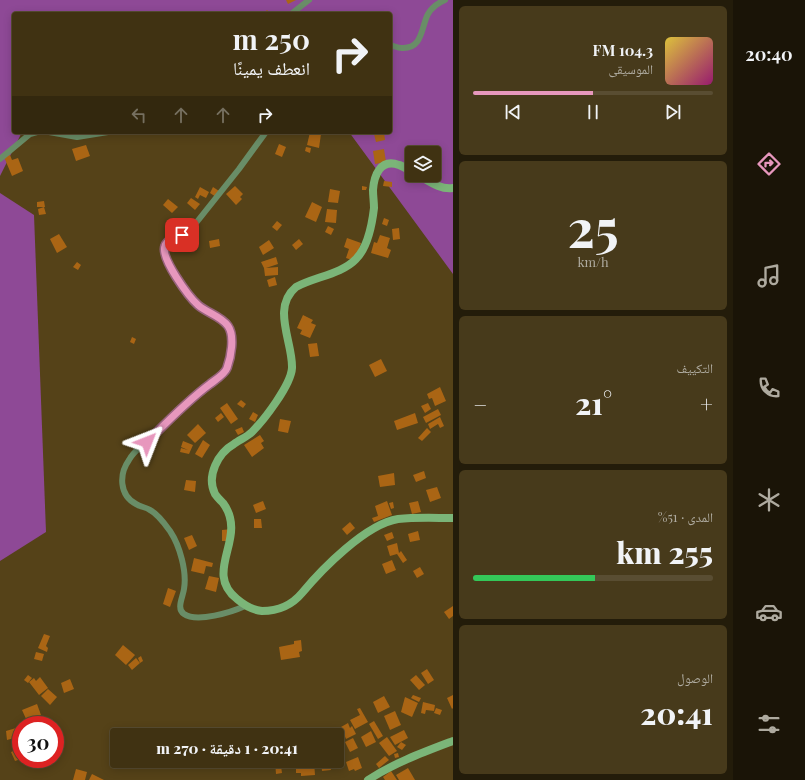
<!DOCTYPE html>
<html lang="ar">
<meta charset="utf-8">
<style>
body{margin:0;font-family:"Playfair Display","Noto Naskh Arabic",serif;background:#473a1b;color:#f1f3f6;direction:rtl;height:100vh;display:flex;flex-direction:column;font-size:15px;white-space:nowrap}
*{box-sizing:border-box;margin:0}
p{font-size:13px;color:#aeaa9f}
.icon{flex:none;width:22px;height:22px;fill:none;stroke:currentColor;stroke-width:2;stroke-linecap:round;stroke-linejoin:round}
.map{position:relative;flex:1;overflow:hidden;direction:ltr}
.details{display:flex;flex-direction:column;gap:6px;padding:6px;background:#231c0a;width:280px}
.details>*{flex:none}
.top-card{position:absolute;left:12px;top:12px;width:380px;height:122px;border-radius:4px;box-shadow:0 2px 10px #0003,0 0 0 1px #594d32;direction:rtl;background:#403212;color:#f1f3f6;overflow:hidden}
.fabs{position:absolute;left:405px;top:146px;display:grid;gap:8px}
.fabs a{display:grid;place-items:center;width:36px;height:36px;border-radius:4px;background:#403212;box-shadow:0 2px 10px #0003,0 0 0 1px #594d32;font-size:20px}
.speed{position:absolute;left:12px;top:716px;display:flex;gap:8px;font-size:20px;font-weight:700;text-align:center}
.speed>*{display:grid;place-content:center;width:52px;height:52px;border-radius:50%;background:#403212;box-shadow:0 2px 10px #0003,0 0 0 1px #594d32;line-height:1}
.speed .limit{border:6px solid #d22;background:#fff;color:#111}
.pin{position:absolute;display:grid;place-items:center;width:34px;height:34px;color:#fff;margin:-17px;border-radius:8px;box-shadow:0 2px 6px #0006}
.me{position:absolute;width:44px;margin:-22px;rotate:45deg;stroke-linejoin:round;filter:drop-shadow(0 0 3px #0008)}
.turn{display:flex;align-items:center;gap:14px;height:84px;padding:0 16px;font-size:18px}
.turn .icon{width:52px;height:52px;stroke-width:2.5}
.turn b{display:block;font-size:28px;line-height:34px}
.lanes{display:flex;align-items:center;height:38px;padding:0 16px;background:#0003;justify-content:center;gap:20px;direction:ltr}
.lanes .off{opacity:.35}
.big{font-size:30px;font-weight:800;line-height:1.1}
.details .widget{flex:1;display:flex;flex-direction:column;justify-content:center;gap:6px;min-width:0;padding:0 14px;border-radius:6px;background:#473a1b}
.details .dial{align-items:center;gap:0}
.dial b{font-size:52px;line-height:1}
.song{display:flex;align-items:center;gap:12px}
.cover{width:48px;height:48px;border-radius:6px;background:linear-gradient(135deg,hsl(50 70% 55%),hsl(320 70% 35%))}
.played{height:4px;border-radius:2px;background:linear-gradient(90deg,#e797bd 50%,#594d32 50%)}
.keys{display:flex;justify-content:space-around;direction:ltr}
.heat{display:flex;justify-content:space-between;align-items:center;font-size:22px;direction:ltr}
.charge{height:6px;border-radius:3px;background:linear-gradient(90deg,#34c759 51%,#594d32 0)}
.trip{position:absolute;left:110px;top:728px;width:234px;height:40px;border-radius:4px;background:#403212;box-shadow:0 2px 10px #0003,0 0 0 1px #594d32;font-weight:800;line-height:40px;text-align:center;direction:rtl}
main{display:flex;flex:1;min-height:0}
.tab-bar{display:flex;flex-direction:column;width:72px;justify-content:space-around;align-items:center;background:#1a1407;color:#aeaa9f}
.tab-bar .icon{width:28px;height:28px}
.tab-bar .active{color:#e797bd}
.tab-bar b{font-size:18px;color:#f1f3f6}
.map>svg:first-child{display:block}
.green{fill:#8e4996;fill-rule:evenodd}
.building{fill:#aa6514}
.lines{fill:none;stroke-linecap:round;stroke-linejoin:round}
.minor{stroke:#698d67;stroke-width:6}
.secondary{stroke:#7bb578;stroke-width:8}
.route-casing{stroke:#96627b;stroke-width:10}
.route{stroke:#e797bd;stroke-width:7}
</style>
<main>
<nav class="tab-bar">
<b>20:40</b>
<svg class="icon active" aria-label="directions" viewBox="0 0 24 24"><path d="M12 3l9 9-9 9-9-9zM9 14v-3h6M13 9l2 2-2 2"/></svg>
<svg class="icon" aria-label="music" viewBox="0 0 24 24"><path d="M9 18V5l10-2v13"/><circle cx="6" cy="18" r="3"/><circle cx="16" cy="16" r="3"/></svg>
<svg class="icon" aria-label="phone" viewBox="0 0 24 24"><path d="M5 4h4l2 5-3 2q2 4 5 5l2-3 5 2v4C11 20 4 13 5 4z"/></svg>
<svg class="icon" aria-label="climate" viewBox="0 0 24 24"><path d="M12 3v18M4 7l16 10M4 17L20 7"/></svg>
<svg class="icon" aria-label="car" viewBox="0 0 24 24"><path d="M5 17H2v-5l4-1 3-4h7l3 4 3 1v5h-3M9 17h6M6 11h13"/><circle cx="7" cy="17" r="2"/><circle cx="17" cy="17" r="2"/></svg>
<svg class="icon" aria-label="filters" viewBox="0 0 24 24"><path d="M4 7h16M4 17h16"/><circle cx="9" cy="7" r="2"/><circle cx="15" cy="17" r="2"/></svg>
</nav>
<section class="details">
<div class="widget">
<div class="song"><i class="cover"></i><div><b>104.3 FM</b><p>الموسيقى</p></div></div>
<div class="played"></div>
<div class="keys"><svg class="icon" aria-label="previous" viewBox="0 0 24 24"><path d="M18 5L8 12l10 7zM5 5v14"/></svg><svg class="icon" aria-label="pause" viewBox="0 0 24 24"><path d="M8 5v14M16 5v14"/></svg><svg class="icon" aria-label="next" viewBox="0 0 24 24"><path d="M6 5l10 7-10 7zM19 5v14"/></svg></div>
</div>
<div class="widget dial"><b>25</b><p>km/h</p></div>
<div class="widget"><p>التكييف</p>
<div class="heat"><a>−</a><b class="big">21°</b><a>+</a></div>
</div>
<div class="widget"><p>المدى · 51%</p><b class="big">255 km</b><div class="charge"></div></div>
<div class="widget"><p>الوصول</p><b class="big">20:41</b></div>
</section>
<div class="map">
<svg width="453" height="780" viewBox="0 0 453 780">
<rect width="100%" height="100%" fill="#554218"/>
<g class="green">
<path d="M0 0H453V274L349 132H390V14H14V132H22L0 176ZM412 153H434V175H412Z"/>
<path d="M0 193 34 215 46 532 0 561Z"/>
</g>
<g class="building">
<path d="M286 0H296L288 4Z"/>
<path d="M267 10 271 14H263Z"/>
<path d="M310 132 321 134 319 148 307 145Z"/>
<path d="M384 132 385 140 376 142 374 134Z"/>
<path d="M279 144 286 147 282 157 275 154Z"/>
<path d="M86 145 90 156 76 161 72 149Z"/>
<path d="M306 147 311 148 310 153 305 151Z"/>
<path d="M384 149 386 162 375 164 373 151Z"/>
<path d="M10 155 12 160 18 158 23 171 12 176 4 157Z"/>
<path d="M384 181 392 182V187L383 186Z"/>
<path d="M235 186 243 194 240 197 242 199 236 205 226 194Z"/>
<path d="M362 186 367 187 366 190H362Z"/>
<path d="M200 187 209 192 206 198 200 195 198 199 195 197Z"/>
<path d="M213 187 219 191 216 197 210 193Z"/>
<path d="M330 189 340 191 338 203 328 202Z"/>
<path d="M191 198 200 204 195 210 187 203Z"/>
<path d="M168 199 178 207 172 213 163 205Z"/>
<path d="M44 201 45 207H37V202Z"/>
<path d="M312 202 322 207 316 222 305 217Z"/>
<path d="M44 207 46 214 39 215 38 209Z"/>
<path d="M327 209 337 210 336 223 325 222Z"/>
<path d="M384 218 389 220 387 226 382 224Z"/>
<path d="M277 221 282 225 277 231 272 227Z"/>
<path d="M328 226 334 229 331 235 325 232Z"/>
<path d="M399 228 400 239 393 240 392 229Z"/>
<path d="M59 234 67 247 57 253 50 239Z"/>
<path d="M380 235 390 238 387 248 391 250 388 258 371 253 374 242 377 243Z"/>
<path d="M347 238 361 243 355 261 346 258 349 249 344 247Z"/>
<path d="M219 239 220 246 210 248 209 241Z"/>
<path d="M299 239 303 244 296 250 292 245Z"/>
<path d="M269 240 274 248 263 255 259 247Z"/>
<path d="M276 257 278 264 266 268 278 267V275L265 276 264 268 261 262Z"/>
<path d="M77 262 81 265 78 270 73 267Z"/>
<path d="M275 277 277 285 269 287 267 280Z"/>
<path d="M303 315 313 320 311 323 316 325 310 338 300 334 302 330 297 328Z"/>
<path d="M132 337 136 339 134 344 130 342Z"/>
<path d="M317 343 319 356 310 357 308 344Z"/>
<path d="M381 359 387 371 375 377 369 365Z"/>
<path d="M440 387 446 401 435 406 432 398 429 399 427 394Z"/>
<path d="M241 400 246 404 243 408 237 404Z"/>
<path d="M227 403 238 419 231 424 220 408Z"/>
<path d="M428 403 431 409 425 413 421 406Z"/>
<path d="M438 409 441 415 426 423 423 417Z"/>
<path d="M253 412 258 415 255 422 249 419Z"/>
<path d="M221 413 224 417 218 422 215 418Z"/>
<path d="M415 413 418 423 397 430 394 421Z"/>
<path d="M440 417 444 426 440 428 438 424 430 429 428 424Z"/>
<path d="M280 419 291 421 288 433 278 431Z"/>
<path d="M198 424 206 433 195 443 187 435Z"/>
<path d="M242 427 244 432 238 435 235 430Z"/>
<path d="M427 428 431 432 422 441 418 438Z"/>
<path d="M260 435 264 441 261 443 264 448 252 457 244 445Z"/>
<path d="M203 440 210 445 202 458 195 454Z"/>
<path d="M183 441 193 445 189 454 180 452 181 448 188 450 181 447Z"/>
<path d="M424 471 426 478 416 482 413 475Z"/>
<path d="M394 473 395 485 380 487 378 476Z"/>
<path d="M186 480 196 481 195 492 184 490Z"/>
<path d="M437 487 441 498 430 502 426 490Z"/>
<path d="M263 501 266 509 256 513 253 505Z"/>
<path d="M387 501 392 515 374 522 372 518 378 516 375 506Z"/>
<path d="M418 501 421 512 412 514 409 503Z"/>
<path d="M393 502 394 508 391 509 389 503Z"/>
<path d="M254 519H261L262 528H254Z"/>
<path d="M350 522 355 528 347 535 342 529Z"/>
<path d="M232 529V541H222V530Z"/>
<path d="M418 531 420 540 410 542 408 534Z"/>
<path d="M392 532 394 538 387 541 384 535Z"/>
<path d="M192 535 197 546 189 550 184 538Z"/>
<path d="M397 543 399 553 401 551 407 560 403 563 397 554 390 556 387 546Z"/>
<path d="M194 558 213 563 212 567 206 566 204 574 191 571Z"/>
<path d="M392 560 396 570 386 574 382 564Z"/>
<path d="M420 567 424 574 417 578 413 571Z"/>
<path d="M209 576 219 578 216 592 205 589Z"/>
<path d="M168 588 176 591 170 607 163 604Z"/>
<path d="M453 606V616L449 619 444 612Z"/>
<path d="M44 634 50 636 46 646 48 648 47 652 38 648Z"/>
<path d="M301 640 302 651 299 652 300 657 281 660 279 647 294 644V641Z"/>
<path d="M123 645 135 655 126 665 115 655Z"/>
<path d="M36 652 44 654 42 661 34 659Z"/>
<path d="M141 656 143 661 140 663 138 658Z"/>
<path d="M136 658 140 663 132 670 128 665Z"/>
<path d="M427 669 434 680 428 684 421 673Z"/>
<path d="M28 675 32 678 28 683 24 680Z"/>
<path d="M416 675 425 685 419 690 410 680Z"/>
<path d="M40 677 48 688 39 695 29 682 34 678 36 681Z"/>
<path d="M70 679 74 689 64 693 61 683Z"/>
<path d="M48 689 57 697 50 705 41 696Z"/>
<path d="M413 695 421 698 419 702 411 698Z"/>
<path d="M453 695V708L452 709 447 698Z"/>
<path d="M384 696 390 707 378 713 373 702Z"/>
<path d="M405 697 418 703 412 717 401 712Z"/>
<path d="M423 702 435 705 434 711 426 710 425 714 421 713Z"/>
<path d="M37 704 41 715 27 721 22 710Z"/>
<path d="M360 708 368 722 355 729 350 720 360 715 357 709Z"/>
<path d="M436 708 442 710 440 715 434 713Z"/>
<path d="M395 711 401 725 390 730 384 716Z"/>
<path d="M43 720 44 725H34L33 723Z"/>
<path d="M374 721 383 736 378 739 369 724Z"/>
<path d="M348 723 350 728 352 726 356 734 346 739 341 727Z"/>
<path d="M16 728 18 737 7 740 6 731Z"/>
<path d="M404 730 408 738 395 745 390 737Z"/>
<path d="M371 731 376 742 366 747 361 737Z"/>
<path d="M387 737 397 751 389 756 379 743Z"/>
<path d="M353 738 358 748 350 752 345 742Z"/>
<path d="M401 742 406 745 402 750 397 747Z"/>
<path d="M21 748V759L15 761 11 752Z"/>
<path d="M339 752 341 758 338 759 337 753Z"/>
<path d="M398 753 399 757 395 758 394 754Z"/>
<path d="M385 756 389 760 379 768 376 764Z"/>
<path d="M358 757 362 768 355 771 354 769 349 771 346 762Z"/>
<path d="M275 761H293V766H281L282 773 276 774Z"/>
<path d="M296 761H314L315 775 301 776V773H296Z"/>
<path d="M321 761H329L331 770 322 771Z"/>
<path d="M408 768 415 780H399L396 775Z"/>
<path d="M76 769 87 772 85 780H73Z"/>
<path d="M391 771 397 780H385L383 777Z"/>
<path d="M92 774 104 780H89Z"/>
</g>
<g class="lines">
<g class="minor">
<path d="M291 14 309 0"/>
<path d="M390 45C394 46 398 48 402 48 423 49 421 27 428 14 432 7 438 3 445 0"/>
<path d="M49 132 77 137 108 132"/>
<path d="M0 159 30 134 37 132"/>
<path d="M245 606C232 612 197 623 184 614 176 609 183 597 184 589 187 572 180 546 170 531 165 524 158 514 150 510 146 507 140 507 136 504 119 495 119 474 129 460 133 452 142 446 148 440 164 425 179 408 196 394 205 387 221 379 226 369 229 365 230 354 231 349 232 342 232 331 228 325 220 316 207 313 198 305 189 296 160 258 165 246 167 239 177 238 182 235 186 233 189 230 192 228L239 169 266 132"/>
</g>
<g class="secondary">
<path d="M412 172C408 170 403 166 399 165 380 158 374 176 373 190 373 196 374 202 374 208 372 225 368 247 356 259 342 274 314 277 296 287 271 308 293 342 292 368 291 385 264 420 252 432 247 437 239 440 234 444 218 453 206 476 215 494 217 497 220 500 223 503 249 538 202 571 237 599 244 605 252 610 262 611 278 611 292 605 302 593 322 569 366 524 398 519 416 517 435 518 453 518"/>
<path d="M418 175C429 181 440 190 453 188"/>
<path d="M368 780C394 763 424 752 453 741"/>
</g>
</g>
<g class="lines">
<g class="route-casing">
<path id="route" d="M147 442C167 422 187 401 210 384 215 380 225 374 227 368 231 357 235 336 228 326 221 316 207 313 198 305 189 297 160 258 165 246 167 239 177 237 182 235"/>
</g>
<use href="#route" class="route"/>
</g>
</svg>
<div class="fabs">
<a><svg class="icon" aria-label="layers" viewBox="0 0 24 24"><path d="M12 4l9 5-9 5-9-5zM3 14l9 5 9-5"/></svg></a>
</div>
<div class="speed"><div class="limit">30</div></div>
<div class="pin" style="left:182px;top:235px;background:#d93025"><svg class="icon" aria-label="arrive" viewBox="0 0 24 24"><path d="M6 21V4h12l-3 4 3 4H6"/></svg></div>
<svg class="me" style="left:147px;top:442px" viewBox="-20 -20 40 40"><path d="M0-17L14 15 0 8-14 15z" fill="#e797bd" stroke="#fff" stroke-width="4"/></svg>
<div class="trip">20:41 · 1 دقيقة · 270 m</div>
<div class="top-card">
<div class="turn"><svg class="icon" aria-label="right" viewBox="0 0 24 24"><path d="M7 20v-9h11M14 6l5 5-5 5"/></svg><div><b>250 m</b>انعطف يمينًا</div></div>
<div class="lanes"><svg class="icon off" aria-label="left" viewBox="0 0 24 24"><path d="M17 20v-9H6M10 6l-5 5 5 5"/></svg><svg class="icon off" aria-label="ahead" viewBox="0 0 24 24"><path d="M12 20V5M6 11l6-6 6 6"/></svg><svg class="icon off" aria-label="ahead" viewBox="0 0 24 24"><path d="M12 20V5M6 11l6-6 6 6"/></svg><svg class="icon" aria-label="right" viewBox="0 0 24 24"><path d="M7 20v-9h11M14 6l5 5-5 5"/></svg></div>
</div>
</div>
</main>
